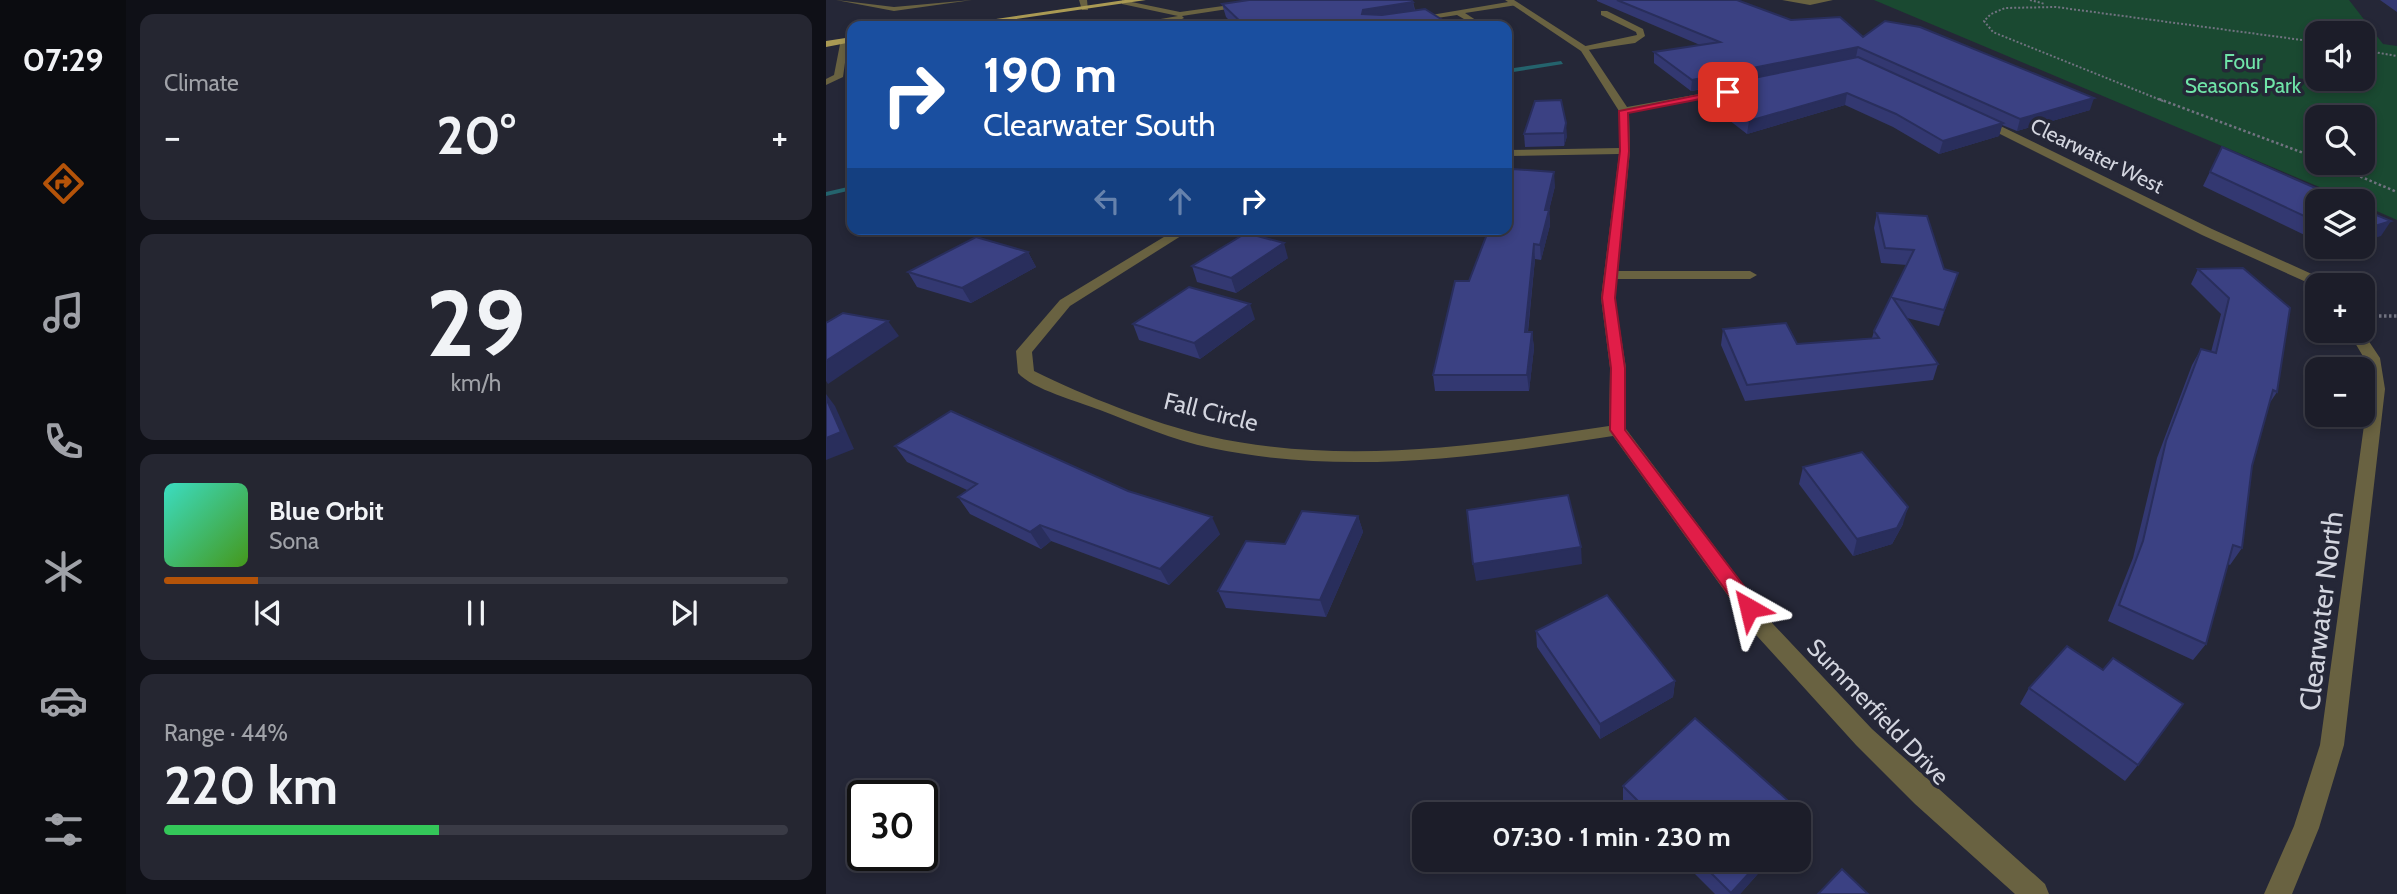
<!DOCTYPE html>
<meta charset="utf-8">
<style>
body{margin:0;font-family:Cabin,sans-serif;background:#252631;color:#f1f3f6;height:100vh;display:flex;flex-direction:column;font-size:26px;white-space:nowrap}
*{box-sizing:border-box;margin:0}
p{font-size:23px;color:#a0a2a8}
.icon{flex:none;width:38px;height:38px;fill:none;stroke:currentColor;stroke-width:2;stroke-linecap:round;stroke-linejoin:round}
.map{position:relative;flex:1;overflow:hidden}
.side{display:flex;flex-direction:column;gap:14px;padding:14px;background:#0f1017;width:700px}
.side>*{flex:none}
.hud{position:absolute;left:21px;top:21px;width:665px;height:214px;border-radius:14px;box-shadow:0 4px 10px #0003,0 0 0 2px #3a3b46;background:#1a4fa0;color:#fff;overflow:hidden}
.buttons{position:absolute;left:1479px;top:21px;display:grid;gap:14px}
.buttons a{display:grid;place-items:center;width:70px;height:70px;border-radius:14px;background:#1c1d29;box-shadow:0 4px 10px #0003,0 0 0 2px #3a3b46;font-size:35px}
.speed{position:absolute;left:21px;top:780px;display:flex;gap:14px;font-size:35px;font-weight:700;text-align:center}
.speed>*{display:grid;place-content:center;width:91px;height:91px;border-radius:50%;background:#1c1d29;box-shadow:0 4px 10px #0003,0 0 0 2px #3a3b46;line-height:1}
.speed .limit{border:4px solid #111;border-radius:10px;background:#fff;color:#111}
.pin{position:absolute;display:grid;place-items:center;width:60px;height:60px;color:#fff;margin:-30px;border-radius:14px;box-shadow:0 4px 10px #0006}
.me{position:absolute;width:77px;margin:-38px;rotate:323deg;stroke-linejoin:round;filter:drop-shadow(0 0 5px #0008)}
.turn{display:flex;align-items:center;gap:24px;height:147px;padding:0 21px;font-size:32px}
.turn .icon{width:91px;height:91px;stroke-width:2.5}
.turn b{display:block;font-size:49px;line-height:60px}
.lanes{display:flex;align-items:center;height:66px;padding:0 21px;background:#0003;justify-content:center;gap:35px;direction:ltr}
.lanes .off{opacity:.35}
.big{font-size:52px;font-weight:800;line-height:1.1}
.side .tile{flex:1;display:flex;flex-direction:column;justify-content:center;gap:10px;min-width:0;padding:0 24px;border-radius:14px;background:#252631}
.side .dial{align-items:center;gap:0}
.dial b{font-size:91px;line-height:1}
.song{display:flex;align-items:center;gap:21px}
.cover{width:84px;height:84px;border-radius:10px;background:linear-gradient(135deg,hsl(170 70% 55%),hsl(100 70% 35%))}
.played{height:7px;border-radius:4px;background:linear-gradient(90deg,#b45309 15%,#3a3b46 15%)}
.keys{display:flex;justify-content:space-around;direction:ltr}
.heat{display:flex;justify-content:space-between;align-items:center;font-size:38px;direction:ltr}
.charge{height:10px;border-radius:5px;background:linear-gradient(90deg,#34c759 44%,#3a3b46 0)}
.trip{position:absolute;left:586px;top:802px;width:399px;height:70px;border-radius:14px;background:#1c1d29;box-shadow:0 4px 10px #0003,0 0 0 2px #3a3b46;font-weight:800;line-height:70px;text-align:center}
main{display:flex;flex:1;min-height:0}
.menu{display:flex;flex-direction:column;width:126px;justify-content:space-around;align-items:center;background:#0b0c10;color:#a0a2a8}
.menu .icon{width:49px;height:49px}
.menu .selected{color:#b45309}
.menu b{font-size:32px;color:#f1f3f6}
.map>svg:first-child{display:block}
.green{fill:#1a4931;fill-rule:evenodd}
.lines{fill:none;stroke-linecap:round;stroke-linejoin:round}
.stream{fill:#24636d;fill-rule:evenodd}
.path-far2{stroke:#717380;stroke-width:2;stroke-dasharray:2 2;stroke-linecap:butt}
.path-far1{stroke:#717380;stroke-width:2.5;stroke-dasharray:2.5 2.5;stroke-linecap:butt}
.path{stroke:#717380;stroke-width:3.5;stroke-dasharray:2.5 2.5;stroke-linecap:butt}
.lane{fill:#696241;fill-rule:evenodd}
.street{fill:#696241;fill-rule:evenodd}
.primary{fill:#aa9a54;fill-rule:evenodd}
.wall{fill:#333871}
.shaded-wall{fill:#292e5c}
.building{fill:#3b4183;stroke:#292e5c;stroke-width:2}
.route{fill:#e11d48;stroke:#92132f;stroke-width:2}
.labels{text-anchor:middle;stroke-width:7;stroke-linejoin:round;paint-order:stroke}
.far-park-label{font-size:21px;fill:#6fe4a8;stroke:#252737}
.far-street-label{font-size:21px;fill:#d3d5df;stroke:#252737}
.street-label{font-size:24px;fill:#d3d5df;stroke:#252737}
.near-street-label{font-size:28px;fill:#d3d5df;stroke:#252737}
</style>
<main>
<nav class="menu">
<b>07:29</b>
<svg class="icon selected" aria-label="directions" viewBox="0 0 24 24"><path d="M12 3l9 9-9 9-9-9zM9 14v-3h6M13 9l2 2-2 2"/></svg>
<svg class="icon" aria-label="music" viewBox="0 0 24 24"><path d="M9 18V5l10-2v13"/><circle cx="6" cy="18" r="3"/><circle cx="16" cy="16" r="3"/></svg>
<svg class="icon" aria-label="phone" viewBox="0 0 24 24"><path d="M5 4h4l2 5-3 2q2 4 5 5l2-3 5 2v4C11 20 4 13 5 4z"/></svg>
<svg class="icon" aria-label="climate" viewBox="0 0 24 24"><path d="M12 3v18M4 7l16 10M4 17L20 7"/></svg>
<svg class="icon" aria-label="car" viewBox="0 0 24 24"><path d="M5 17H2v-5l4-1 3-4h7l3 4 3 1v5h-3M9 17h6M6 11h13"/><circle cx="7" cy="17" r="2"/><circle cx="17" cy="17" r="2"/></svg>
<svg class="icon" aria-label="filters" viewBox="0 0 24 24"><path d="M4 7h16M4 17h16"/><circle cx="9" cy="7" r="2"/><circle cx="15" cy="17" r="2"/></svg>
</nav>
<section class="side">
<div class="tile"><p>Climate</p>
<div class="heat"><a>−</a><b class="big">20°</b><a>+</a></div>
</div>
<div class="tile dial"><b>29</b><p>km/h</p></div>
<div class="tile">
<div class="song"><i class="cover"></i><div><b>Blue Orbit</b><p>Sona</p></div></div>
<div class="played"></div>
<div class="keys"><svg class="icon" aria-label="previous" viewBox="0 0 24 24"><path d="M18 5L8 12l10 7zM5 5v14"/></svg><svg class="icon" aria-label="pause" viewBox="0 0 24 24"><path d="M8 5v14M16 5v14"/></svg><svg class="icon" aria-label="next" viewBox="0 0 24 24"><path d="M6 5l10 7-10 7zM19 5v14"/></svg></div>
</div>
<div class="tile"><p>Range · 44%</p><b class="big">220 km</b><div class="charge"></div></div>
</section>
<div class="map">
<svg width="1571" height="894" viewBox="0 0 1571 894">
<rect width="100%" height="100%" fill="#252737"/>
<path class="green" d="M1048 0H1523L1557 44 1571 46V220L1537 205 1536 201H1527ZM1491 33H1536V79H1491ZM1491 117H1536V163H1491Z"/>
<g class="lines">
<g class="stream">
<path d="M735 61 737 64 681 73V69Z"/>
<path d="M26 186V190L0 196V192Z"/>
</g>
<g class="path-far2">
<path d="M1204 0 1219 4"/>
<path d="M1536 50 1571 56"/>
<path d="M1337 101 1167 32 1158 21 1165 14 1179 8 1230 7 1491 42"/>
</g>
<g class="path-far1">
<path d="M1333 99 1491 158"/>
<path d="M1502 163 1571 192"/>
</g>
<path class="path" d="M1548 316H1571"/>
<g class="lane">
<path d="M10 0 68 7 146 0 68 11Z"/>
<path d="M253 0H261L262 10H256Z"/>
<path d="M296 0 354 12 440 0H461L356 16 358 18 354 20 294 26 352 16 296 4Z"/>
<path d="M956 0H1007L984 5Z"/>
<path d="M688 1 691 5 639 13 659 26H650L631 15 558 26H540Z"/>
<path d="M775 11H781L817 29 819 36 809 43 755 51V47L811 35 810 32 775 15Z"/>
<path d="M15 39 22 41 17 77 0 85V79L8 75Z"/>
</g>
<g class="street">
<path d="M679 0H688L761 47 801 107 901 89 906 92 803 113 804 151 792 271H924L931 275 924 279H791L789 298 800 368V429L947 624 1046 729 1219 884 1223 894H1189L1089 804 1030 745 931 636 787 436C653 457 519 476 385 448 347 440 310 424 274 410 253 402 206 389 192 373L190 351 234 300 351 229H366L244 306 206 352 208 371C259 396 326 423 382 436 514 466 650 446 783 426L784 368 775 298 793 154 681 156V150L793 148V111L755 51Z"/>
<path d="M1150 118H1158L1386 229 1488 275 1497 285H1491V291L1486 290 1478 281 1376 235 1150 122Z"/>
<path d="M1522 331H1536L1554 358 1559 389 1518 745 1493 828 1466 894H1438L1468 826 1494 745 1543 389 1538 358Z"/>
</g>
<g class="primary">
<path d="M299 0H320L143 26H123Z"/>
<path d="M26 37V42L0 47V41Z"/>
</g>
</g>
<g class="wall">
<path d="M771 0H911L965 20 1037 37 1264 110 1191 131 1176 125 1173 136 1113 154 1067 127 1019 105 921 134 877 100 878 89 865 91 828 63V52L874 45 771 1Z"/>
<path d="M1554 0H1571V12Z"/>
<path d="M587 2 589 10 626 26H409L400 17 396 4Z"/>
<path d="M709 101 741 136 738 146 699 147 698 134Z"/>
<path d="M1396 147 1491 201V241L1377 186Z"/>
<path d="M729 186 723 210 724 225 715 260 709 259 702 332H706L708 348 703 391H609L607 375 643 281Z"/>
<path d="M1051 213 1118 269 1132 273 1113 326 1081 318 1112 364 1107 380 919 401 895 345 897 329 971 344 1046 338 1048 331 1081 265 1055 263 1048 228Z"/>
<path d="M202 252 210 267 145 303 91 287 82 272Z"/>
<path d="M462 258 410 293 371 282 366 266Z"/>
<path d="M1417 268 1451 392 1443 404 1426 466 1416 548 1404 565 1402 564 1380 644 1367 660 1282 621 1307 558 1331 458 1366 365 1375 349 1385 352 1395 314 1365 284 1372 269Z"/>
<path d="M429 319 374 359 313 340 307 324Z"/>
<path d="M69 446 394 534 343 585 225 541 215 549 144 514 132 497 141 490 81 462Z"/>
<path d="M977 467 1077 524 1066 544 1027 556 973 484Z"/>
<path d="M532 516 537 532 500 617 400 608 392 591 459 544Z"/>
<path d="M710 631 849 681 847 697 774 739 711 647Z"/>
<path d="M1203 688 1312 765 1299 781 1194 704Z"/>
<path d="M797 786 973 814H809L797 801Z"/>
<path d="M854 859H945L914 894H889Z"/>
</g>
<g class="shaded-wall">
<path d="M587 2 589 15 536 14 537 10Z"/>
<path d="M1032 47 1030 57 865 91 866 80Z"/>
<path d="M1021 93 1019 105 921 134 923 121Z"/>
<path d="M1268 98 1264 110 1191 131 1194 119Z"/>
<path d="M740 123 741 136 738 146V133Z"/>
<path d="M1177 123 1173 136 1113 154 1117 141Z"/>
<path d="M728 172 729 186 723 210 724 225 715 260 714 245 719 210Z"/>
<path d="M1565 221 1555 236 1536 242V230Z"/>
<path d="M458 243 462 258 410 293 405 278Z"/>
<path d="M708 244 709 259 700 348 699 332Z"/>
<path d="M202 252 210 267 145 303 136 288Z"/>
<path d="M1132 273 1127 288 1113 326 1118 310Z"/>
<path d="M424 304 429 319 374 359 368 343Z"/>
<path d="M62 321 73 336 2 384 0 381V361Z"/>
<path d="M706 332 708 348 703 391 701 375Z"/>
<path d="M0 394 9 406 28 449 0 460Z"/>
<path d="M1082 507 1077 524 1066 544 1027 556 1031 539Z"/>
<path d="M532 516 537 532 500 617 494 600Z"/>
<path d="M386 517 394 534 343 585 334 569Z"/>
<path d="M214 525 225 541 215 549 204 532Z"/>
<path d="M755 547 756 564 650 581 647 564Z"/>
<path d="M849 681 847 697 774 739V724Z"/>
<path d="M977 814 973 828V819Z"/>
<path d="M936 859H945L914 894H905Z"/>
</g>
<g class="building">
<path d="M423 0H585L587 2 537 10 536 14 556 15 599 9 626 26H419L396 4Z"/>
<path d="M791 0H911L965 20 1014 17 1037 37 1059 21 1094 27 1268 98 1194 119 1032 47 866 80 828 52 894 42Z"/>
<path d="M1032 57 1177 123 1117 141 1070 114 1021 93 923 121 878 88Z"/>
<path d="M735 100 740 123 738 133 698 134 709 101Z"/>
<path d="M1396 147 1519 201H1491V222L1384 172Z"/>
<path d="M686 169 728 172 719 210H723L714 245 708 244 699 332H706L701 375H607L629 281H643L663 229H681V182Z"/>
<path d="M1536 209 1565 221 1536 230Z"/>
<path d="M1051 213 1101 216 1118 269 1132 273 1118 310 1067 298 1112 364 921 385 897 329 960 323 971 344 1053 338 1048 331 1088 250 1059 248Z"/>
<path d="M420 233 458 243 405 278 366 266Z"/>
<path d="M150 237 202 252 136 288 82 272Z"/>
<path d="M1417 268 1464 308 1451 392 1447 390 1426 466 1416 548 1407 545 1380 644 1293 605 1317 541 1340 441 1375 349 1390 353 1403 298 1372 269Z"/>
<path d="M363 287 424 304 368 343 307 324Z"/>
<path d="M17 313 62 321 0 361V323Z"/>
<path d="M0 398 15 432 0 438Z"/>
<path d="M125 411 302 491 386 517 334 569 214 525 204 532 132 497 151 484 69 446Z"/>
<path d="M1036 452 1082 507 1071 528 1031 539 977 467Z"/>
<path d="M742 495 755 547 647 564 641 510Z"/>
<path d="M476 511 532 516 494 600 392 591 420 541 459 544Z"/>
<path d="M781 595 849 681 774 724 710 631Z"/>
<path d="M1241 646 1277 670 1287 658 1357 704 1312 765 1203 688Z"/>
<path d="M869 718 977 814 973 819V814H825L797 786Z"/>
<path d="M871 859H936L905 893Z"/>
<path d="M1016 869 1042 894H992Z"/>
</g>
<path class="route" d="M902 89 906 92 905 93 802 113 803 151 789 298 799 368V430L930 602 933 608 930 613 923 616 916 613 784 430 785 368 776 298 794 151 793 111Z"/>
<g class="labels">
<g class="far-park-label">
<text x="1417" y="69">Four<tspan x="1417" dy="24">Seasons Park</tspan></text>
</g>
<g class="far-street-label">
<text transform="translate(1271 156) rotate(26)" y="7">Clearwater West</text>
</g>
<g class="street-label">
<text transform="translate(385 412) rotate(14)" y="8">Fall Circle</text>
<text transform="translate(1052 712) rotate(46)" y="8">Summerfield Drive</text>
</g>
<g class="near-street-label">
<text transform="translate(1495 611) rotate(-83)" y="10">Clearwater North</text>
</g>
</g>
</svg>
<div class="buttons">
<a><svg class="icon" aria-label="sound" viewBox="0 0 24 24"><path d="M4 9h4l5-4v14l-5-4H4zM17 9q2 3 0 6"/></svg></a>
<a><svg class="icon" aria-label="search" viewBox="0 0 24 24"><circle cx="10" cy="10" r="6"/><path d="M15 15l6 6"/></svg></a>
<a><svg class="icon" aria-label="layers" viewBox="0 0 24 24"><path d="M12 4l9 5-9 5-9-5zM3 14l9 5 9-5"/></svg></a>
<a>+</a>
<a>−</a>
</div>
<div class="speed"><div class="limit">30</div></div>
<div class="pin" style="left:902px;top:92px;background:#d93025"><svg class="icon" aria-label="arrive" viewBox="0 0 24 24"><path d="M6 21V4h12l-3 4 3 4H6"/></svg></div>
<svg class="me" style="left:923px;top:608px" viewBox="-20 -20 40 40"><path d="M0-17L14 15 0 8-14 15z" fill="#e11d48" stroke="#fff" stroke-width="4"/></svg>
<div class="trip">07:30 · 1 min · 230 m</div>
<div class="hud">
<div class="turn"><svg class="icon" aria-label="right" viewBox="0 0 24 24"><path d="M7 20v-9h11M14 6l5 5-5 5"/></svg><div><b>190 m</b>Clearwater South</div></div>
<div class="lanes"><svg class="icon off" aria-label="left" viewBox="0 0 24 24"><path d="M17 20v-9H6M10 6l-5 5 5 5"/></svg><svg class="icon off" aria-label="ahead" viewBox="0 0 24 24"><path d="M12 20V5M6 11l6-6 6 6"/></svg><svg class="icon" aria-label="right" viewBox="0 0 24 24"><path d="M7 20v-9h11M14 6l5 5-5 5"/></svg></div>
</div>
</div>
</main>
